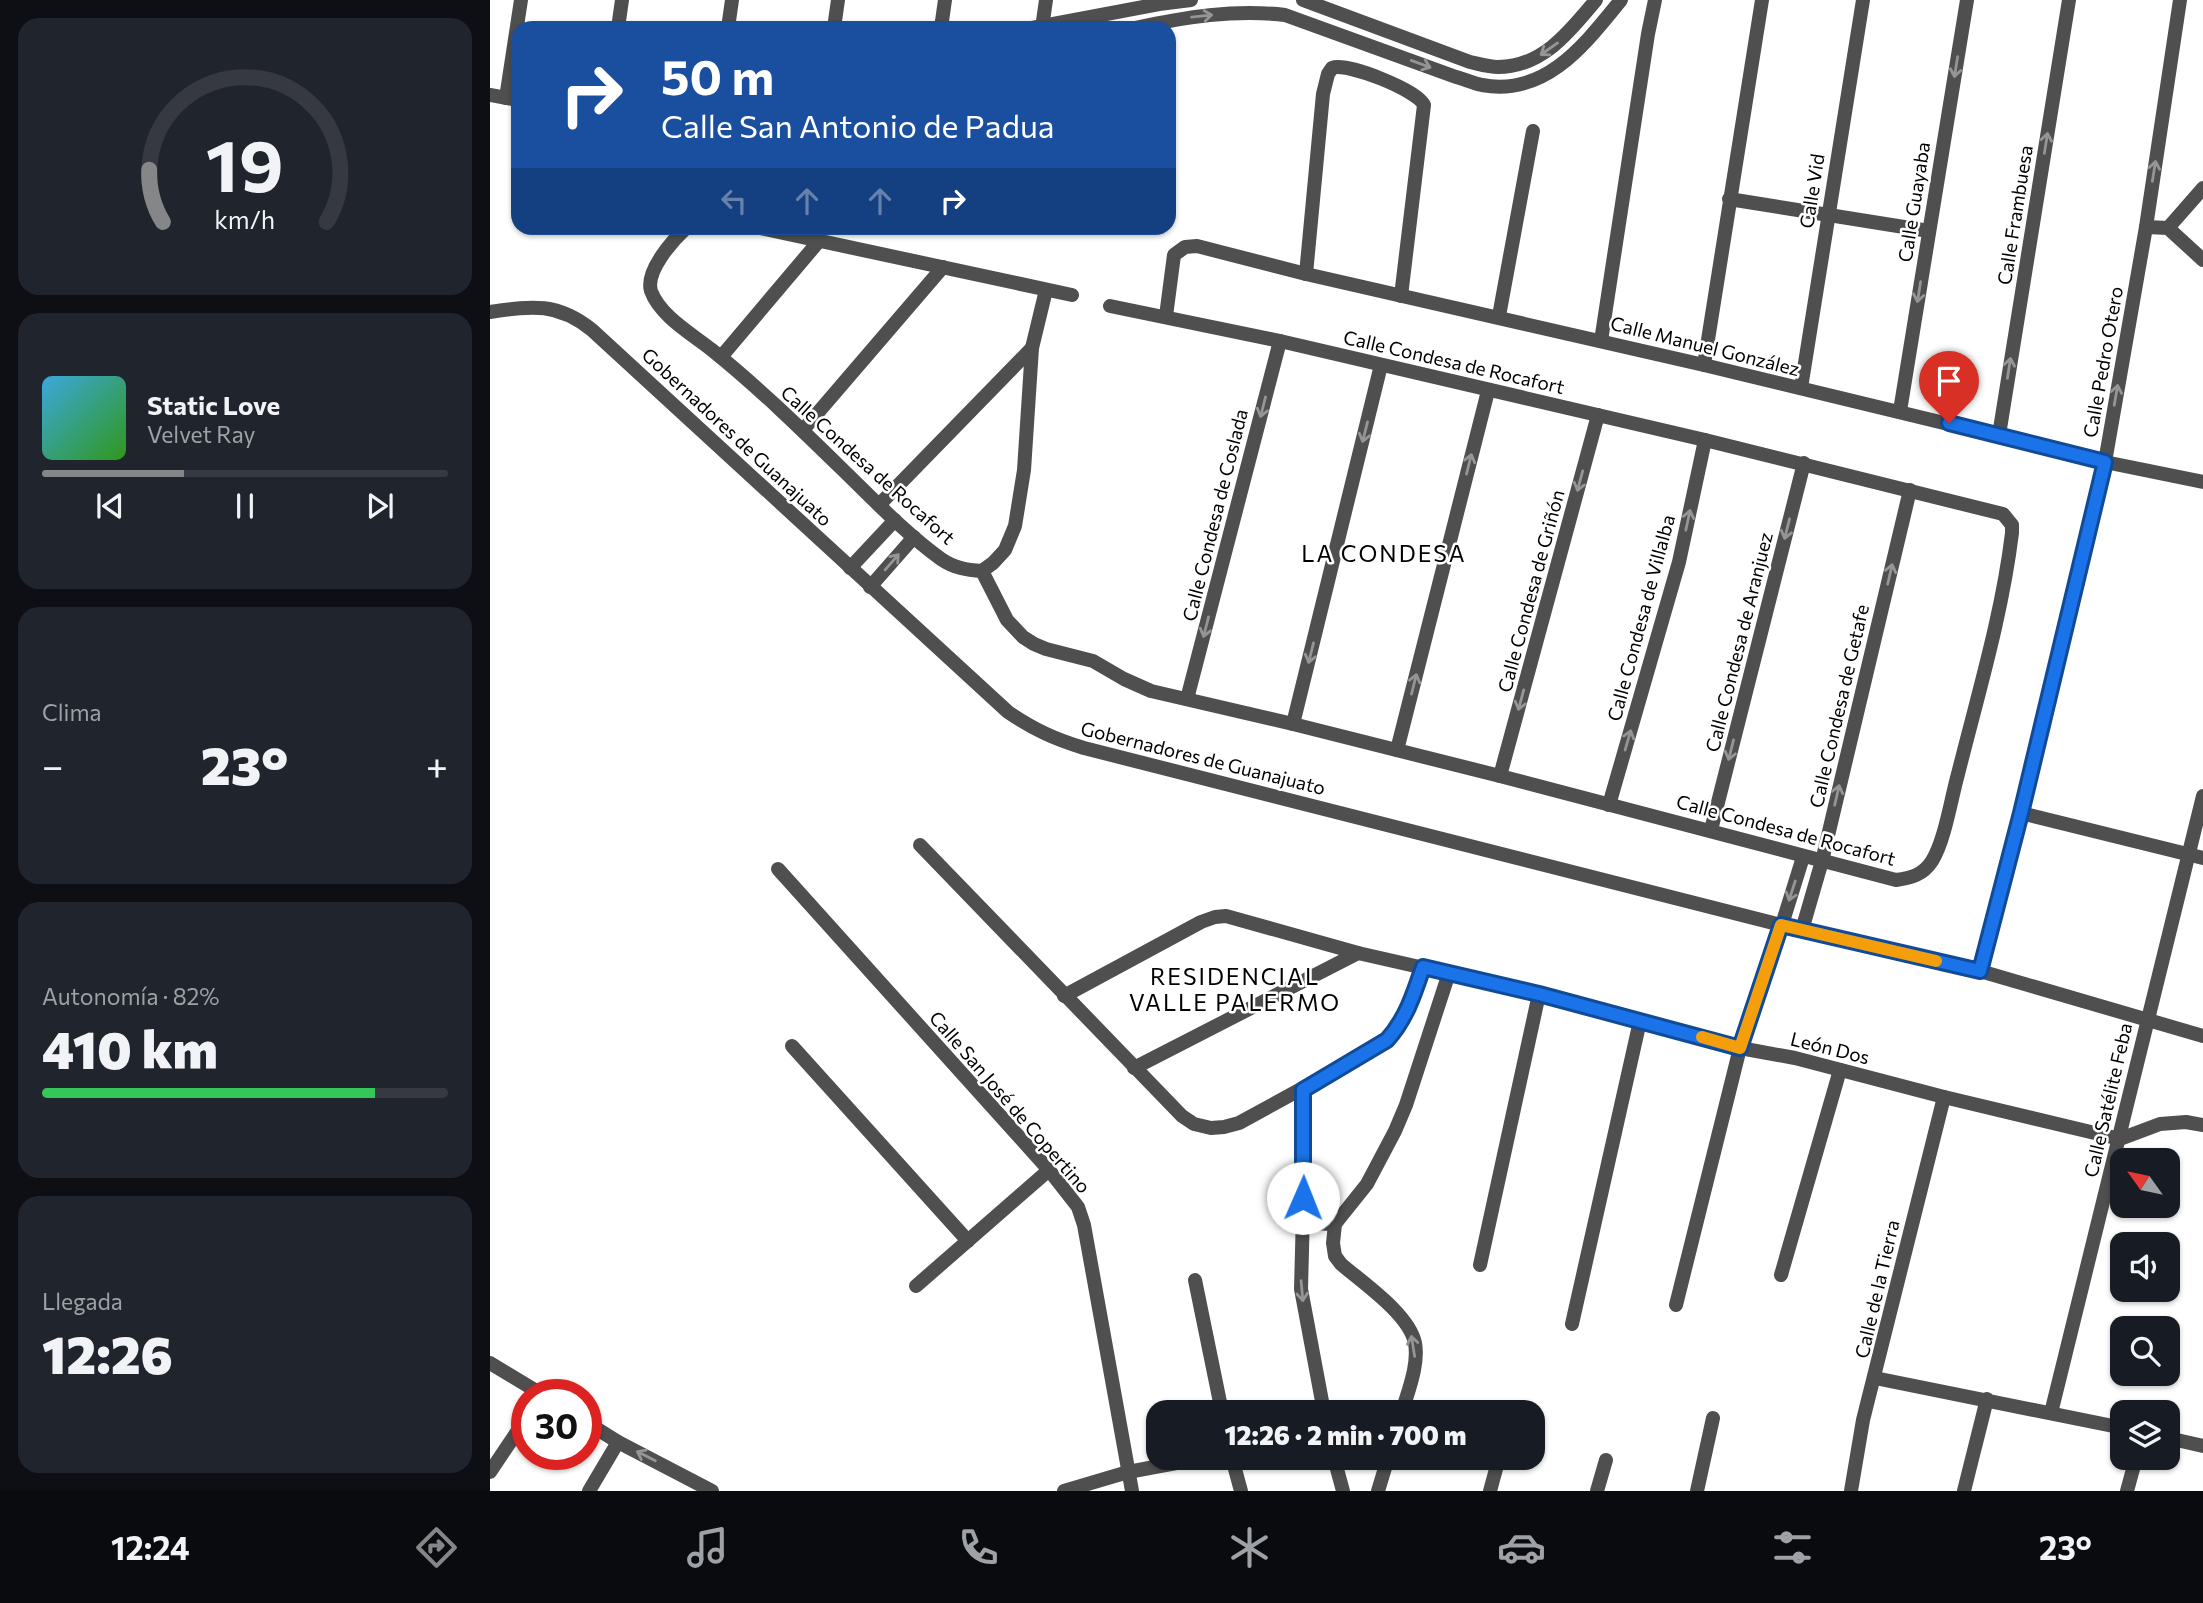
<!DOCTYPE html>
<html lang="es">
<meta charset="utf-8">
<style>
body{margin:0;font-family:Commissioner,sans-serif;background:#20242c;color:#f1f3f6;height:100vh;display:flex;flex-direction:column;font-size:26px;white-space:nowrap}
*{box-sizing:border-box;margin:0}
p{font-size:23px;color:#9ea1a6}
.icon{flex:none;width:38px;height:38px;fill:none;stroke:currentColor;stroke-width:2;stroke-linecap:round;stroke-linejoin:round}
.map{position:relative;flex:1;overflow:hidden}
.side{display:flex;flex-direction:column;gap:18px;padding:18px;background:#0d0f14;width:490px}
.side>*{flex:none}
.banner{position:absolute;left:21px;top:21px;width:665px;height:214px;border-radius:21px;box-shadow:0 2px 5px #0004;background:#1a4fa0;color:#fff;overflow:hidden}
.needle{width:46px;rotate:303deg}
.controls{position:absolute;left:1620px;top:1148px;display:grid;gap:14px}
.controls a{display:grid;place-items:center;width:70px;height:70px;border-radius:14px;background:#171b24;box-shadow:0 2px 5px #0004;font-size:35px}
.speed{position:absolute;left:21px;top:1379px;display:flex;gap:14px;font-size:35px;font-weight:700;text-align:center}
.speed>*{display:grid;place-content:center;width:91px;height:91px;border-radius:50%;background:#171b24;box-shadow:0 2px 5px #0004;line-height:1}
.speed .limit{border:10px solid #d22;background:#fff;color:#111}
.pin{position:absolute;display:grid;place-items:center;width:60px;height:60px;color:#fff;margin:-72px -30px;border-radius:50% 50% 50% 0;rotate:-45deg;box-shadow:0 0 7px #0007}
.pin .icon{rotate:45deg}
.me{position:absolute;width:77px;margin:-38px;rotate:1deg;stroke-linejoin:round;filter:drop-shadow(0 0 5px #0008)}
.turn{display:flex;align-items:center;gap:24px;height:147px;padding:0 35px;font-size:32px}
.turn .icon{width:91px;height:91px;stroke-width:2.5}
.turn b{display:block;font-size:49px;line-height:60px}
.lanes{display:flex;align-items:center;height:66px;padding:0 35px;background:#0003;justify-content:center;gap:35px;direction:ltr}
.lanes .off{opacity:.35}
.big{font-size:52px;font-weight:800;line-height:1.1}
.side .widget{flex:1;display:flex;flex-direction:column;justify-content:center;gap:10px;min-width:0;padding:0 24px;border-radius:21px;background:#20242c}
.side .dial{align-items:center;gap:0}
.dial svg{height:182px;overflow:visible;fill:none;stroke:#363941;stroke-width:7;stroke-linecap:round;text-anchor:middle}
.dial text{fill:#f1f3f6;stroke:none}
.song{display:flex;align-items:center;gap:21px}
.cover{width:84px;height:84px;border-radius:10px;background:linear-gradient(135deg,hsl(200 70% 55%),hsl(110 70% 35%))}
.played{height:7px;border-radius:4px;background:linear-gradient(90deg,#858687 35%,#363941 35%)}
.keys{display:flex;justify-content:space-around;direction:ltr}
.heat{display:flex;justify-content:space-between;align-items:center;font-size:38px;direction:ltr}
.charge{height:10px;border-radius:5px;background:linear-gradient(90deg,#34c759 82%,#363941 0)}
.trip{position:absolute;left:656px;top:1400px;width:399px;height:70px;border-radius:21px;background:#171b24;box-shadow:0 2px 5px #0004;font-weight:800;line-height:70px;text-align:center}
.dock{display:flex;height:112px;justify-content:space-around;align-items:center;background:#090b0e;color:#9ea1a6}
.dock .icon{width:49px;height:49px}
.dock .current{color:#858687}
.dock b{font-size:32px;color:#f1f3f6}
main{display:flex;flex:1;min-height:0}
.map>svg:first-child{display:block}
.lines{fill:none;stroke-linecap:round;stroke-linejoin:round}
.minor{stroke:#4f4f4f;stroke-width:14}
.oneway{stroke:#959595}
.route-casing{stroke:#114b97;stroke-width:18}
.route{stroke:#1a73e8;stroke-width:12}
.slow{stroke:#f59e0b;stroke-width:12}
.labels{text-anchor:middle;stroke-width:5;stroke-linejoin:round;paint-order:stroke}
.street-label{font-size:19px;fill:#000;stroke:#fff}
.quarter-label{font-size:23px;letter-spacing:2px;fill:#000;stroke:#fff}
</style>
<main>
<section class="side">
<div class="widget dial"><svg viewBox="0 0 100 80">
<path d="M14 69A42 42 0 1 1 86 69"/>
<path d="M14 69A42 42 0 0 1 8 46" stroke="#858687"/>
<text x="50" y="56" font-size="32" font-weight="700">19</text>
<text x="50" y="72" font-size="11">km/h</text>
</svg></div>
<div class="widget">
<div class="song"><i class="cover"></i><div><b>Static Love</b><p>Velvet Ray</p></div></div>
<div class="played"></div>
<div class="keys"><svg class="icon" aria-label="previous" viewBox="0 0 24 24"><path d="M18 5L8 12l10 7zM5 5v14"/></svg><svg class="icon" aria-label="pause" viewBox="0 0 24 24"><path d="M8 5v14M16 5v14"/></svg><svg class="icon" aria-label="next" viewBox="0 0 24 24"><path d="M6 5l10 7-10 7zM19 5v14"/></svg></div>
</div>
<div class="widget"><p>Clima</p>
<div class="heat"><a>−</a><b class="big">23°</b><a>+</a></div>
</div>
<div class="widget"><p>Autonomía · 82%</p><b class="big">410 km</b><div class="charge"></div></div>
<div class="widget"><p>Llegada</p><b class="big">12:26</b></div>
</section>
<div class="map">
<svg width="1713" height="1491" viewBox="0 0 1713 1491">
<rect width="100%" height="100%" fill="#fff"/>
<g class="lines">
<g class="minor">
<path d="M813 0 980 62C989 64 999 67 1008 67 1053 67 1080 31 1106 0"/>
<path d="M128 28 132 0"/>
<path d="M238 28 242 0"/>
<path d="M344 28 348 0"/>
<path d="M451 28 455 0"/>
<path d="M542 28 669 4 701 0"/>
<path d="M552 28 556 0"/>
<path d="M645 28C695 17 744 9 795 15L966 77C974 79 983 83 992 85 1056 97 1095 44 1131 0"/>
<path d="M0 95 28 100"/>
<path d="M16 98 31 0"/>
<path d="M1239 199 1439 231"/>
<path d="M1656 227 1678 228 1713 260"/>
<path d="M196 228C183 240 155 271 161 291 170 316 202 334 222 350 268 387 310 428 352 469 384 500 415 533 451 559 464 568 477 570 492 571L517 620 533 637 544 644 556 649 603 661 634 679 661 691 803 724 1010 776 1406 880C1421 878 1433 875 1442 861 1455 840 1461 799 1468 774 1488 694 1512 615 1522 533V525L1513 514 1215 440 790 341 620 306"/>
<path d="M270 228 582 295"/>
<path d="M1678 228 1713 188"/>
<path d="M816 274 833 94 838 74 842 68C857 62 927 90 934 105L911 296"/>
<path d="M0 312C42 306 67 302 102 330L518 712C543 729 564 739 594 748L1291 925 1490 971 1713 1036"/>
<path d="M676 316 684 255 695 247 707 246 816 274 1214 365 1615 462 1713 482"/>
<path d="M1009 316 1043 131"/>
<path d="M1111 341 1158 34 1165 0"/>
<path d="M231 357 329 241"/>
<path d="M1214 365 1272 0"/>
<path d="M1311 388 1373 0"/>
<path d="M1410 411 1477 0"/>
<path d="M313 430 453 267"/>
<path d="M1509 435 1579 0"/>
<path d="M389 505 542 348"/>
<path d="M360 568 405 520"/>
<path d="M492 571 503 563 515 550 525 526 534 470 542 348 556 290"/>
<path d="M380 587 424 537"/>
<path d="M697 699 790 341"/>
<path d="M803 724 891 365"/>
<path d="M907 750 998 391"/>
<path d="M1010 776 1108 415"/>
<path d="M1119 805 1189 562 1215 440"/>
<path d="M1531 813 1713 858"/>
<path d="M1221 830 1314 463"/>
<path d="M430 845 692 1116 704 1124 721 1128 734 1127 749 1123 886 1048 897 1040 907 1030 915 1016 933 967"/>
<path d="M288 869 559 1170 588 1207 594 1225 642 1491"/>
<path d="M1312 930 1332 861 1420 490"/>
<path d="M1490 971 1531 813 1615 462 1656 227 1690 0"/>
<path d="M574 996 711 922 725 917 736 916 868 953 1049 994 1250 1048 1305 1058 1454 1097 1630 1139 1670 1124 1696 1122 1713 1125"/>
<path d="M302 1046 478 1241"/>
<path d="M644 1068 868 953"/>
<path d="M813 1090 814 1174 811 1289 834 1412"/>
<path d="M812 1223 845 1224"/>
<path d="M990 1265 1049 994"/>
<path d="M1291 1275 1350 1070"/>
<path d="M705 1280 732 1412"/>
<path d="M426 1286 559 1170"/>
<path d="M1186 1305 1250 1048 1286 944 1313 857"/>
<path d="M1082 1324 1150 1021"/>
<path d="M0 1363 53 1395"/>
<path d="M1385 1378 1633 1428"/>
<path d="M912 1412C918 1391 929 1365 925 1343 919 1314 873 1283 851 1264L845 1256 843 1243 845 1224 877 1184 905 1131 916 1105 959 973"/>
<path d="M1561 1413 1713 796"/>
<path d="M96 1422 128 1442 222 1491"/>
<path d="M1678 1438 1713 1446"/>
<path d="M742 1458 751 1491"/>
<path d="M844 1458 853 1491"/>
<path d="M0 1472 37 1417"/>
<path d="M99 1491 128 1442"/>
<path d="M574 1491 638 1472 713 1458"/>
<path d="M888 1491 898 1458"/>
<path d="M1000 1491 1009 1458"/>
<path d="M1107 1491 1116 1460"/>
<path d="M1207 1491 1223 1418"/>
<path d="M1361 1491 1373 1420 1454 1097"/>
<path d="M1474 1491 1497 1399"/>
<path d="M1637 1491 1646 1458"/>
</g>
</g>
<defs><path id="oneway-shaft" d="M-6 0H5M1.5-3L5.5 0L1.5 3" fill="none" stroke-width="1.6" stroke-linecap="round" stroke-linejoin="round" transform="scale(1.75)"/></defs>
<g class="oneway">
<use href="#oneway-shaft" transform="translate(712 16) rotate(-6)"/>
<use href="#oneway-shaft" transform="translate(1059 49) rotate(145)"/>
<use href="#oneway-shaft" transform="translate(931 64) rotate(20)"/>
<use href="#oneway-shaft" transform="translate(1466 67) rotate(99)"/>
<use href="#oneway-shaft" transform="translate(1556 143) rotate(-81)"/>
<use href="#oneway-shaft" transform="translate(1664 171) rotate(-81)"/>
<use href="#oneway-shaft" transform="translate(1429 292) rotate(99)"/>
<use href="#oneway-shaft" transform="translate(1519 368) rotate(-81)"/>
<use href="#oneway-shaft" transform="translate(1626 395) rotate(-80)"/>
<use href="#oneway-shaft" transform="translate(773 407) rotate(104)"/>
<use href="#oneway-shaft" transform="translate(875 432) rotate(104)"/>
<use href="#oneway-shaft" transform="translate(979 464) rotate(-76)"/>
<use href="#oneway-shaft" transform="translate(1090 481) rotate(105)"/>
<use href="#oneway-shaft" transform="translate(1198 520) rotate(-78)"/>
<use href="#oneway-shaft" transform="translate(1297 529) rotate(104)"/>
<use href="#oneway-shaft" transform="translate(402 562) rotate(-49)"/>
<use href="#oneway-shaft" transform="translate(1400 574) rotate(-77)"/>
<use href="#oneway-shaft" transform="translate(716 627) rotate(104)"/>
<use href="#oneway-shaft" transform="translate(821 653) rotate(104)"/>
<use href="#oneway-shaft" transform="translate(924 684) rotate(-76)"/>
<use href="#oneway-shaft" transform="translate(1031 700) rotate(105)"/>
<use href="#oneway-shaft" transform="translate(1138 740) rotate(-74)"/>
<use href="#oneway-shaft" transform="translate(1241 750) rotate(104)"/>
<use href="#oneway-shaft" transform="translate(1347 795) rotate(-77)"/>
<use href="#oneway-shaft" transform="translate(1302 891) rotate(108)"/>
<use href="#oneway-shaft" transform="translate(812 1291) rotate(85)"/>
<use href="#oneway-shaft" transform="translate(923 1346) rotate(-99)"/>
<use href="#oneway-shaft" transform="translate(156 1456) rotate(-153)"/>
</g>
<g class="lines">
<g class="route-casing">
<path id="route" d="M813 1198V1090L897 1040C916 1019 924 994 933 967L1049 994 1250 1048 1291 925 1490 971 1531 813 1615 462 1459 423"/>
</g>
<use href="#route" class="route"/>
<path class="slow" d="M1212 1037 1250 1048 1291 925 1446 961"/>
</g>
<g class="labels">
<g class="street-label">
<text transform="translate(1322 191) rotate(-81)" y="7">Calle Vid</text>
<text transform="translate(1424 202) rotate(-81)" y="7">Calle Guayaba</text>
<text transform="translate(1525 215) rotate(-81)" y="7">Calle Frambuesa</text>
<text transform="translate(1215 346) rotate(14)" y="7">Calle Manuel González</text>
<text transform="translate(964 362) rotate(13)" y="7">Calle Condesa de Rocafort</text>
<text transform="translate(1613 362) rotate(-80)" y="7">Calle Pedro Otero</text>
<text transform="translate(247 437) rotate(43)" y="7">Gobernadores de Guanajuato</text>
<text transform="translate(378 465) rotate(42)" y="7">Calle Condesa de Rocafort</text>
<text transform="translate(725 515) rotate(-76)" y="7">Calle Condesa de Coslada</text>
<text transform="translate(1041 591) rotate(-75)" y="7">Calle Condesa de Griñón</text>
<text transform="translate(1151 618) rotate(-75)" y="7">Calle Condesa de Villalba</text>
<text transform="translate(1249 642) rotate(-76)" y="7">Calle Condesa de Aranjuez</text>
<text transform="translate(1349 706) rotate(-77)" y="7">Calle Condesa de Getafe</text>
<text transform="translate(713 758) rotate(14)" y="7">Gobernadores de Guanajuato</text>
<text transform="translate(1296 830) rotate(15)" y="7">Calle Condesa de Rocafort</text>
<text transform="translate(1340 1048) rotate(14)" y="7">León Dos</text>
<text transform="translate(1618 1100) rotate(-77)" y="7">Calle Satélite Feba</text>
<text transform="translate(520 1102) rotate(49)" y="7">Calle San José de Copertino</text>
<text transform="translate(1387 1289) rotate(-77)" y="7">Calle de la Tierra</text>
</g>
<g class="quarter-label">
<text x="894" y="562">LA CONDESA</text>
<text x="745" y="985">RESIDENCIAL<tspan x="745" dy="26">VALLE PALERMO</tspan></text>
</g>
</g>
</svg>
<div class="controls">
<a><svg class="needle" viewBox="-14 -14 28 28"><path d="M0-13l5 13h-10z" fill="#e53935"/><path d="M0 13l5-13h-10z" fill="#9ea1a6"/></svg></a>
<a><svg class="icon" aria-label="sound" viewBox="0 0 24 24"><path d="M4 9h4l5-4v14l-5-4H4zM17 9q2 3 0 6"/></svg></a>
<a><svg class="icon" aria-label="search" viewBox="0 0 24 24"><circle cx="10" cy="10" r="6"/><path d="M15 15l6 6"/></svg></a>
<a><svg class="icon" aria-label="layers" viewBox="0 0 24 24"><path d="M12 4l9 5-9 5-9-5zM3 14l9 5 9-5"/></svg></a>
</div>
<div class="speed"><div class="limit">30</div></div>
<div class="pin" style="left:1459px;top:423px;background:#d93025"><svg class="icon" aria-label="arrive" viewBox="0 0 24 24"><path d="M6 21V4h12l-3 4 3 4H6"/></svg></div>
<svg class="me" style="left:813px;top:1198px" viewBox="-20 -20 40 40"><circle r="19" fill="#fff"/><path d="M0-13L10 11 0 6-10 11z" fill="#1a73e8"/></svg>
<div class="trip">12:26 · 2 min · 700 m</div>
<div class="banner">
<div class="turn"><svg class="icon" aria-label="right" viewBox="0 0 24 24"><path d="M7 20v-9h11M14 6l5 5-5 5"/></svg><div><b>50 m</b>Calle San Antonio de Padua</div></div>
<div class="lanes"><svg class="icon off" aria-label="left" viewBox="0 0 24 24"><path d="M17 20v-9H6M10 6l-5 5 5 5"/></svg><svg class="icon off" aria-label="ahead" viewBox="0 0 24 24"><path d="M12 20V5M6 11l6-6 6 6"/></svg><svg class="icon off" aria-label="ahead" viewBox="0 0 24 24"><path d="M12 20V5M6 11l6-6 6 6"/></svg><svg class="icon" aria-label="right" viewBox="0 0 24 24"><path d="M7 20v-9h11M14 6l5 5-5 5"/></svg></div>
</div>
</div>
</main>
<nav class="dock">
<b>12:24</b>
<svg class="icon current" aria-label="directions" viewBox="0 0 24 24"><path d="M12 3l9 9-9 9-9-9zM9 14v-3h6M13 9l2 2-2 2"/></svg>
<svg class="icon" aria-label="music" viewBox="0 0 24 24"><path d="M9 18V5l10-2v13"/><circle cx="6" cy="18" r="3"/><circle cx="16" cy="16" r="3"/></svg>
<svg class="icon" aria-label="phone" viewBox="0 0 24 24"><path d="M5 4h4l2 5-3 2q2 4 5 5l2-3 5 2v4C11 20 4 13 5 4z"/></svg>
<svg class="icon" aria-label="climate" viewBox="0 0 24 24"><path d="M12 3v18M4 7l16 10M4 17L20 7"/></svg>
<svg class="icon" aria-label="car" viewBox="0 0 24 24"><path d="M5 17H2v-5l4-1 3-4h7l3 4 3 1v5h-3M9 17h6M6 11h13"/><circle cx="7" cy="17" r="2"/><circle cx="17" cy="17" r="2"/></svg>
<svg class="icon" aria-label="filters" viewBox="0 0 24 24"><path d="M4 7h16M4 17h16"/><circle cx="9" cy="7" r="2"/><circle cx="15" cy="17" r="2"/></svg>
<b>23°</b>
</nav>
